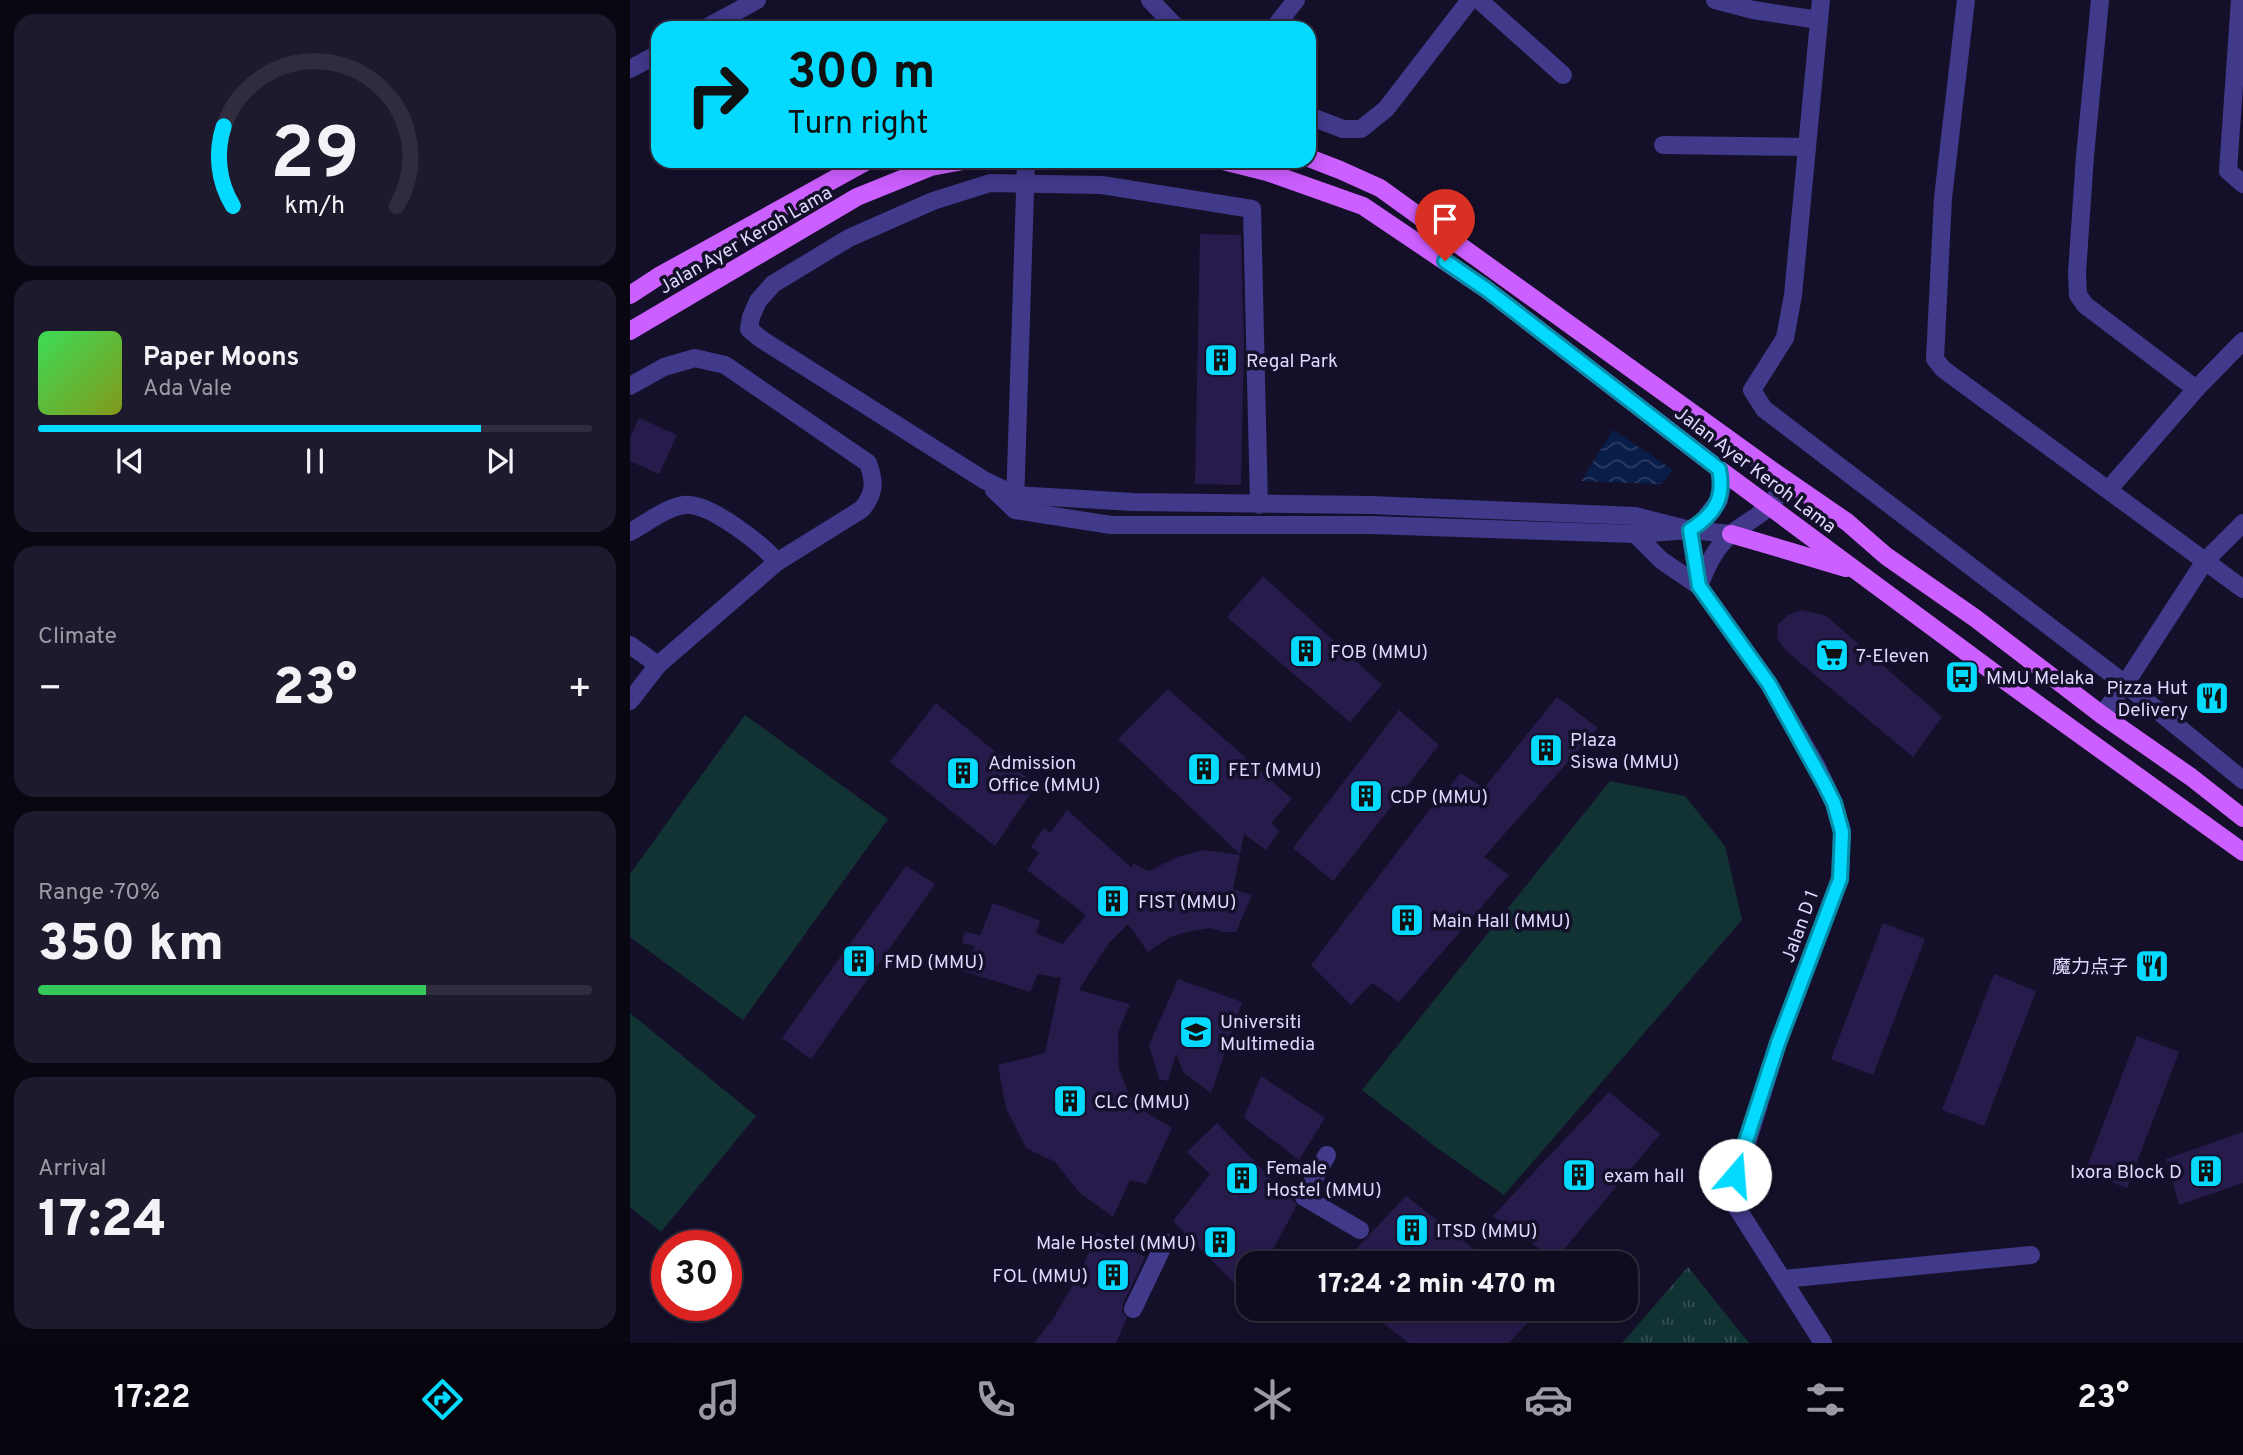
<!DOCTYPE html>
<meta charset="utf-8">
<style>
body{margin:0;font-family:Overpass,"Noto Sans SC",sans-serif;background:#1e1a2d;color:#f1f3f6;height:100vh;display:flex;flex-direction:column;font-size:26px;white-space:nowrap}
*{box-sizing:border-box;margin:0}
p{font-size:23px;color:#9c9ba5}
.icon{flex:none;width:38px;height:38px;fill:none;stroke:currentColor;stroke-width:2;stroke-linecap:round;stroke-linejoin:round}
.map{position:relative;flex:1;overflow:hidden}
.details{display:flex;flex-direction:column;gap:14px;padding:14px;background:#090712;width:630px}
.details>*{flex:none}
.banner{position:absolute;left:21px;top:21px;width:665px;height:147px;border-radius:21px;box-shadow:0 4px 18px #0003,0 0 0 2px #302c3e;background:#04d9ff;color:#111;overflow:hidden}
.speed{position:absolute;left:21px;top:1230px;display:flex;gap:14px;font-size:35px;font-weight:700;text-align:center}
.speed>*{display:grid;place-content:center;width:91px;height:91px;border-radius:50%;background:#100c20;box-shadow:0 4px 18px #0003,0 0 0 2px #302c3e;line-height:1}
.speed .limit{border:10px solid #d22;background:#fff;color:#111}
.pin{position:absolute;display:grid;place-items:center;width:60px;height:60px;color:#fff;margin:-72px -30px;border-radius:50% 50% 50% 0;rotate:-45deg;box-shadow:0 0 7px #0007}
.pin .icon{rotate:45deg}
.me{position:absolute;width:77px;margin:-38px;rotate:18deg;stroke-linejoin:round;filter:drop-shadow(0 0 5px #0008)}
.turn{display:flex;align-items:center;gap:24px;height:147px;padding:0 21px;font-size:32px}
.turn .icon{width:91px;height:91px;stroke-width:2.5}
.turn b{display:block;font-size:49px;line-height:60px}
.big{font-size:52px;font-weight:800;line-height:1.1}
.details .widget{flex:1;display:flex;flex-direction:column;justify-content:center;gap:10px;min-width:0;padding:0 24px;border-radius:21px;background:#1e1a2d}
.details .dial{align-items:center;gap:0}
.dial svg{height:182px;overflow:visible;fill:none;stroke:#302c3e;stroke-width:7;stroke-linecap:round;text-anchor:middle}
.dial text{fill:#f1f3f6;stroke:none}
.song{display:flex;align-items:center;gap:21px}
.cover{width:84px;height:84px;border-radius:10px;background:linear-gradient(135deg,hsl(130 70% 55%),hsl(70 70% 35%))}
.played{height:7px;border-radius:4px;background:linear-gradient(90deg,#04d9ff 80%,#302c3e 80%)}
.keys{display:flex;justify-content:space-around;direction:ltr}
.heat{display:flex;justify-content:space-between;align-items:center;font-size:38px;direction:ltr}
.charge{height:10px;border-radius:5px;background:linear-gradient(90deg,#34c759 70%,#302c3e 0)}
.trip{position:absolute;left:606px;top:1251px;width:402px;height:70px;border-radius:21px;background:#100c20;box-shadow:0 4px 18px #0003,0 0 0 2px #302c3e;font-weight:800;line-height:70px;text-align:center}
.dock{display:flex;height:112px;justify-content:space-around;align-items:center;background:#06050d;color:#9c9ba5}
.dock .icon{width:49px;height:49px}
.dock .on{color:#04d9ff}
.dock b{font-size:32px;color:#f1f3f6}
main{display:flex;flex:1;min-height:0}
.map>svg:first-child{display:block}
.grass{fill:url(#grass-tufts)}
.pitch{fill:#123334}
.water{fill:url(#water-waves)}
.building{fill:#271b4b}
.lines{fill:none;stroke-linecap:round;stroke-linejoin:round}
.minor{stroke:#41398a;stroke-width:18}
.major{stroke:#cc5fff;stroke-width:18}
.route-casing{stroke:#038da6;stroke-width:18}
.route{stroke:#04d9ff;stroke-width:12}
.labels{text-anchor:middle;stroke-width:7;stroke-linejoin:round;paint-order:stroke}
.street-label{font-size:19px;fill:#dfd8ff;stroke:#15102a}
.poi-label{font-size:19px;fill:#dfd8ff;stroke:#15102a;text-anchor:start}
</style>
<main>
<section class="details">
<div class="widget dial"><svg viewBox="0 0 100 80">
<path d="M14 69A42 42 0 1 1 86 69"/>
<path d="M14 69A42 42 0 0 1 10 34" stroke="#04d9ff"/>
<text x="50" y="56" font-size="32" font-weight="700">29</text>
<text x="50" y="72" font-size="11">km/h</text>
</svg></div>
<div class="widget">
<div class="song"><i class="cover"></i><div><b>Paper Moons</b><p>Ada Vale</p></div></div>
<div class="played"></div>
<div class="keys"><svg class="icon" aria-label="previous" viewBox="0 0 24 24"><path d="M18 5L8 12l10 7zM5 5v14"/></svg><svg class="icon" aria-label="pause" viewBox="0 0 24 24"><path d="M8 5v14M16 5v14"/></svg><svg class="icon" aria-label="next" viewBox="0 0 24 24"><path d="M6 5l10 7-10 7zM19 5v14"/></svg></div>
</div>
<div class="widget"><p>Climate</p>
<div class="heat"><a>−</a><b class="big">23°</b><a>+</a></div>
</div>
<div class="widget"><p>Range · 70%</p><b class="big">350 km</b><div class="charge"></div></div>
<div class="widget"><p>Arrival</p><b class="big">17:24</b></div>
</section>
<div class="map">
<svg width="1613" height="1343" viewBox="0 0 1613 1343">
<defs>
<pattern id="grass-tufts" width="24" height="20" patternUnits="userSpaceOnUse" patternTransform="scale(1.75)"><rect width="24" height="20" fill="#123334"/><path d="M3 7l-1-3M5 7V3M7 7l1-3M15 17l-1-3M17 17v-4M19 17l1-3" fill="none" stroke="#345052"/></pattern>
<pattern id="water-waves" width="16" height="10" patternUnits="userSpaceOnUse" patternTransform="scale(1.75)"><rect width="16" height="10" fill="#091d49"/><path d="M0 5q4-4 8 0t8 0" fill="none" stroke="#2c3d64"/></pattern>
</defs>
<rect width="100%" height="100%" fill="#15102a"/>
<path class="grass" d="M1058 1267 1119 1343H992Z"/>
<g class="pitch">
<path d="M115 715 258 819 113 1020 0 937V874Z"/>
<path d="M980 781 1055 796 1095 846 1112 920 874 1195 807 1148 732 1090Z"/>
<path d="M0 1013 126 1116 31 1232 0 1207Z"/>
</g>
<path class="water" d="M983 430 1043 470 1031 484 951 481Z"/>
<g class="building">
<path d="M570 234 611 235 614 345 611 485 565 484Z"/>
<path d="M9 418 47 435 29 474 0 461V438Z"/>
<path d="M633 576 752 685 720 722 597 617Z"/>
<path d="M1170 610 1195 615 1312 717 1283 757 1156 651 1147 639 1148 625 1158 615Z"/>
<path d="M538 689 662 799 641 823 649 831 636 850 614 834 610 854 488 739Z"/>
<path d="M927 697 968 728 854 857 879 875 769 1002 742 983 721 1005 681 965 803 805 805 807 830 773 854 788Z"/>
<path d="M306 703 406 785 365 846 260 762Z"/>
<path d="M769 710 809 745 703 881 663 848Z"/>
<path d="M437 810 502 868 503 863 519 871 547 857 573 850 610 855 603 889 622 895 606 932H594L580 928 556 932 540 937 518 952 498 924 478 944 449 990 500 1004 488 1032 489 1069 499 1094 517 1113 542 1128 516 1184 500 1180 483 1217 449 1192 425 1162 396 1148 376 1108 368 1065 415 1053 431 978 408 974 400 992 333 971 345 946 332 943 335 932 350 935 363 903 410 921 406 933 433 944 456 915 397 870 409 853 401 847 414 828 420 833Z"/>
<path d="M276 866 305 884 181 1059 152 1038Z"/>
<path d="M1253 923 1295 939 1243 1075 1201 1059Z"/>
<path d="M1364 974 1406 991 1354 1126 1312 1110Z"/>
<path d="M548 979 612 1002 581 1093 553 1072 546 1053 538 1081 529 1079 519 1045Z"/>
<path d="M1507 1036 1549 1052 1497 1188 1455 1172Z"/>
<path d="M631 1076 695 1118 669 1160 614 1118Z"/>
<path d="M979 1092 1030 1134 925 1260 863 1216Z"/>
<path d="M587 1123 667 1205 635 1264H618V1297L543 1221 580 1174 557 1152Z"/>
<path d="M1613 1132V1183L1549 1205 1536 1159Z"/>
<path d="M776 1196 863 1264H712Z"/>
<path d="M467 1232 515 1257 493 1304 492 1311 497 1318 486 1343H404L423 1319 441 1288 456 1260Z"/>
<path d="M734 1309H910L879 1343H779Z"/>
</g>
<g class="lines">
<g class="minor">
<path d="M520 0 547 28"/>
<path d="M849 0 933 75"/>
<path d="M1085 0 1123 10 1189 20"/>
<path d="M1191 0 1163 295 1155 338 1122 390 1134 409 1495 684 1613 780"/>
<path d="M1336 0 1313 198 1305 359 1313 369 1613 589"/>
<path d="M1470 0 1455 156 1447 273 1448 295 1455 305 1566 389"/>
<path d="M1610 0 1598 171 1613 184"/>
<path d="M76 28 127 0"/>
<path d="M644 28 666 0"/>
<path d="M0 69 28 54"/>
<path d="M679 116 713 129H731L756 109 840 0"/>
<path d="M1033 145 1177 147"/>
<path d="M0 386 34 367 65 358 95 365 238 463C245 482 245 493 232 509L147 562 28 665 0 701"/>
<path d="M1479 489 1566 389 1613 341"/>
<path d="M364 490 385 510 481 525H741L1005 534 1060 530 1072 522 1089 500 1092 485 1089 469"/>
<path d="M385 504 396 161"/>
<path d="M629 505 622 209 472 185 360 183 303 201 219 238 143 284 128 301 121 317 119 329 131 339 354 480 385 495 503 502 741 505 1005 516 1060 530 1101 534"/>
<path d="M1060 530 1069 586 1139 684 1187 767 1204 803 1212 832 1210 879 1148 1043 1104 1185V1197L1107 1208 1193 1343"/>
<path d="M0 532C17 523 35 508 54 505 79 502 132 544 147 562"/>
<path d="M1005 534 1031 560 1069 586C1077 566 1084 550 1100 535 1120 517 1164 504 1143 471"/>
<path d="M0 645 28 665"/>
<path d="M1472 715 1495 684 1575 561 1613 523"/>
<path d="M697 1155 674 1197 730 1230"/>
<path d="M1153 1279 1401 1255"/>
<path d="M503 1309 535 1242"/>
</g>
<g class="major">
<path d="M679 158 710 170 750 188 1143 471 1217 522 1256 556 1345 618 1472 715 1561 777 1613 818"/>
<path d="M593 161 637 172 733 206 856 289 1089 469 1374 680 1613 852"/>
<path d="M0 295 29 276 237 161"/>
<path d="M0 331 227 197 301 167 333 161"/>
<path d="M1101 534 1216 568"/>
</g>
</g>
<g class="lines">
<g class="route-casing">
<path id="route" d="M815 261 856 289 1089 469C1095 498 1085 514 1060 530L1069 586 1139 684 1195 785 1204 803 1212 832 1210 879 1148 1043 1105 1175"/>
</g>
<use href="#route" class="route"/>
</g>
<defs>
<g id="building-square" transform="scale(1.75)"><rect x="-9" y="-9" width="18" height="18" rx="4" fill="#04d9ff" stroke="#15102a"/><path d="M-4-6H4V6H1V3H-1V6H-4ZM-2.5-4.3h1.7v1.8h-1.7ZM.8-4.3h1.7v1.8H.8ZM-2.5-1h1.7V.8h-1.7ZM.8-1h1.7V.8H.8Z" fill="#111"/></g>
<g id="supermarket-square" transform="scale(1.75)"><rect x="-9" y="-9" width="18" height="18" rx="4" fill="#04d9ff" stroke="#15102a"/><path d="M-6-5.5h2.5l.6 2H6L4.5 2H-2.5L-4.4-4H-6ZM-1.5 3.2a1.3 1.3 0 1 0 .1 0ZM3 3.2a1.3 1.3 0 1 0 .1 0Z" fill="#111"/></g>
<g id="bus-square" transform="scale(1.75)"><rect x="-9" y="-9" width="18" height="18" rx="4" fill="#04d9ff" stroke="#15102a"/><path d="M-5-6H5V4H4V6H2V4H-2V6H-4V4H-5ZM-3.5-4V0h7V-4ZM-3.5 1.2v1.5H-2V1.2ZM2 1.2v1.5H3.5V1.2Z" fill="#111"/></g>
<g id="restaurant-square" transform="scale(1.75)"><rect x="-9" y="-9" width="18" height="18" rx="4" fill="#04d9ff" stroke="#15102a"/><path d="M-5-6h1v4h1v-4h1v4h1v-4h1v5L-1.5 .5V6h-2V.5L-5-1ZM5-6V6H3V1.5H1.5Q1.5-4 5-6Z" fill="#111"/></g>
<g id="university-square" transform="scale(1.75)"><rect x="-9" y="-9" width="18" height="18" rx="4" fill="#04d9ff" stroke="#15102a"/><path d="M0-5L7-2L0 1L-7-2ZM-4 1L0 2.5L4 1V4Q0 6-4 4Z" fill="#111"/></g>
</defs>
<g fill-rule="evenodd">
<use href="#building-square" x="591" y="360"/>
<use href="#building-square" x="676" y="651"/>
<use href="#supermarket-square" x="1202" y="655"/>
<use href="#bus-square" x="1332" y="677"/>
<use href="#restaurant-square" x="1582" y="698"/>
<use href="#building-square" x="916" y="750"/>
<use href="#building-square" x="574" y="769"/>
<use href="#building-square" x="333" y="773"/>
<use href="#building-square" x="736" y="796"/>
<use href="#building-square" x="483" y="901"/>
<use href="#building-square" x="777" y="920"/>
<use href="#building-square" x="229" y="961"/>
<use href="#restaurant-square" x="1522" y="966"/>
<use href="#university-square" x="566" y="1032"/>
<use href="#building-square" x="440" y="1101"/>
<use href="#building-square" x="1576" y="1171"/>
<use href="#building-square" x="949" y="1175"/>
<use href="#building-square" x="612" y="1178"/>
<use href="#building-square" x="782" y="1230"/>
<use href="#building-square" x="590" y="1242"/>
<use href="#building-square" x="483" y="1275"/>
</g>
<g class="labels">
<g class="street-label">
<text transform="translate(115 239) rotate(-30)" y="7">Jalan Ayer Keroh Lama</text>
<text transform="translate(1126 469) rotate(37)" y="7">Jalan Ayer Keroh Lama</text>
<text transform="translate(1169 926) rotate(-70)" y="7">Jalan D 1</text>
</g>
<g class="poi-label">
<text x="616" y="367">Regal Park</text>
<text x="700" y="658">FOB (MMU)</text>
<text x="1226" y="662">7-Eleven</text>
<text x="1356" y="684">MMU Melaka</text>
<text x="1558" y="694" text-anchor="end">Pizza Hut<tspan x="1558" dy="22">Delivery</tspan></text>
<text x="940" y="746">Plaza<tspan x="940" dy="22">Siswa (MMU)</tspan></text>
<text x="358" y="769">Admission<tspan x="358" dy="22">Office (MMU)</tspan></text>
<text x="598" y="776">FET (MMU)</text>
<text x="760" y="803">CDP (MMU)</text>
<text x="508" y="908">FIST (MMU)</text>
<text x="802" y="927">Main Hall (MMU)</text>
<text x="254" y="968">FMD (MMU)</text>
<text x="1498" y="973" text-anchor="end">魔力点子</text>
<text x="590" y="1028">Universiti<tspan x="590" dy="22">Multimedia</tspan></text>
<text x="464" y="1108">CLC (MMU)</text>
<text x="636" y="1174">Female<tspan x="636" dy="22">Hostel (MMU)</tspan></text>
<text x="1552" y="1178" text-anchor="end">Ixora Block D</text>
<text x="974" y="1182">exam hall</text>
<text x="806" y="1237">ITSD (MMU)</text>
<text x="566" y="1249" text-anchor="end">Male Hostel (MMU)</text>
<text x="458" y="1282" text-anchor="end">FOL (MMU)</text>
</g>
</g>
</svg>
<div class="speed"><div class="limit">30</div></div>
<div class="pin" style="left:815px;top:261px;background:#d93025"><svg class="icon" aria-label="arrive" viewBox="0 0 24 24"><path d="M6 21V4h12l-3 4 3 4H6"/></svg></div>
<svg class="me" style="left:1105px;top:1175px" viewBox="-20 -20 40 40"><circle r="19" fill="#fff"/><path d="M0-13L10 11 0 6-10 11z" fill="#04d9ff"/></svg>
<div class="trip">17:24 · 2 min · 470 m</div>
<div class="banner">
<div class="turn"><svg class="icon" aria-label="right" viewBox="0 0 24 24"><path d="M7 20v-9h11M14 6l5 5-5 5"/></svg><div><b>300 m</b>Turn right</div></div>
</div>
</div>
</main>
<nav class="dock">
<b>17:22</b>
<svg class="icon on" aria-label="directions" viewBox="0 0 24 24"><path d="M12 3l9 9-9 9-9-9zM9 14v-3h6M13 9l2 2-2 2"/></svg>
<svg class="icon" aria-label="music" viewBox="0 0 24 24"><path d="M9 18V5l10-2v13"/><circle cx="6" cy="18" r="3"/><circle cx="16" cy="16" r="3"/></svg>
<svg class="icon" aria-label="phone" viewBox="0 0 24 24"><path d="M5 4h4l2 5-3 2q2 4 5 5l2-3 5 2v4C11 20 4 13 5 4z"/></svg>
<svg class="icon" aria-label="climate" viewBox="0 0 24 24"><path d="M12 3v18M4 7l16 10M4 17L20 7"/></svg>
<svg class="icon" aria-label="car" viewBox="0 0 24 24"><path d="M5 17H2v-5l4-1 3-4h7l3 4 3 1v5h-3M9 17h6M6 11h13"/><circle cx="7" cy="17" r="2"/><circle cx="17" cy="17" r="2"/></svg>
<svg class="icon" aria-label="filters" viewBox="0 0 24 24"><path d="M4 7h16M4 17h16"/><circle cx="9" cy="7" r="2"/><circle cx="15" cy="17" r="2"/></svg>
<b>23°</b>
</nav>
